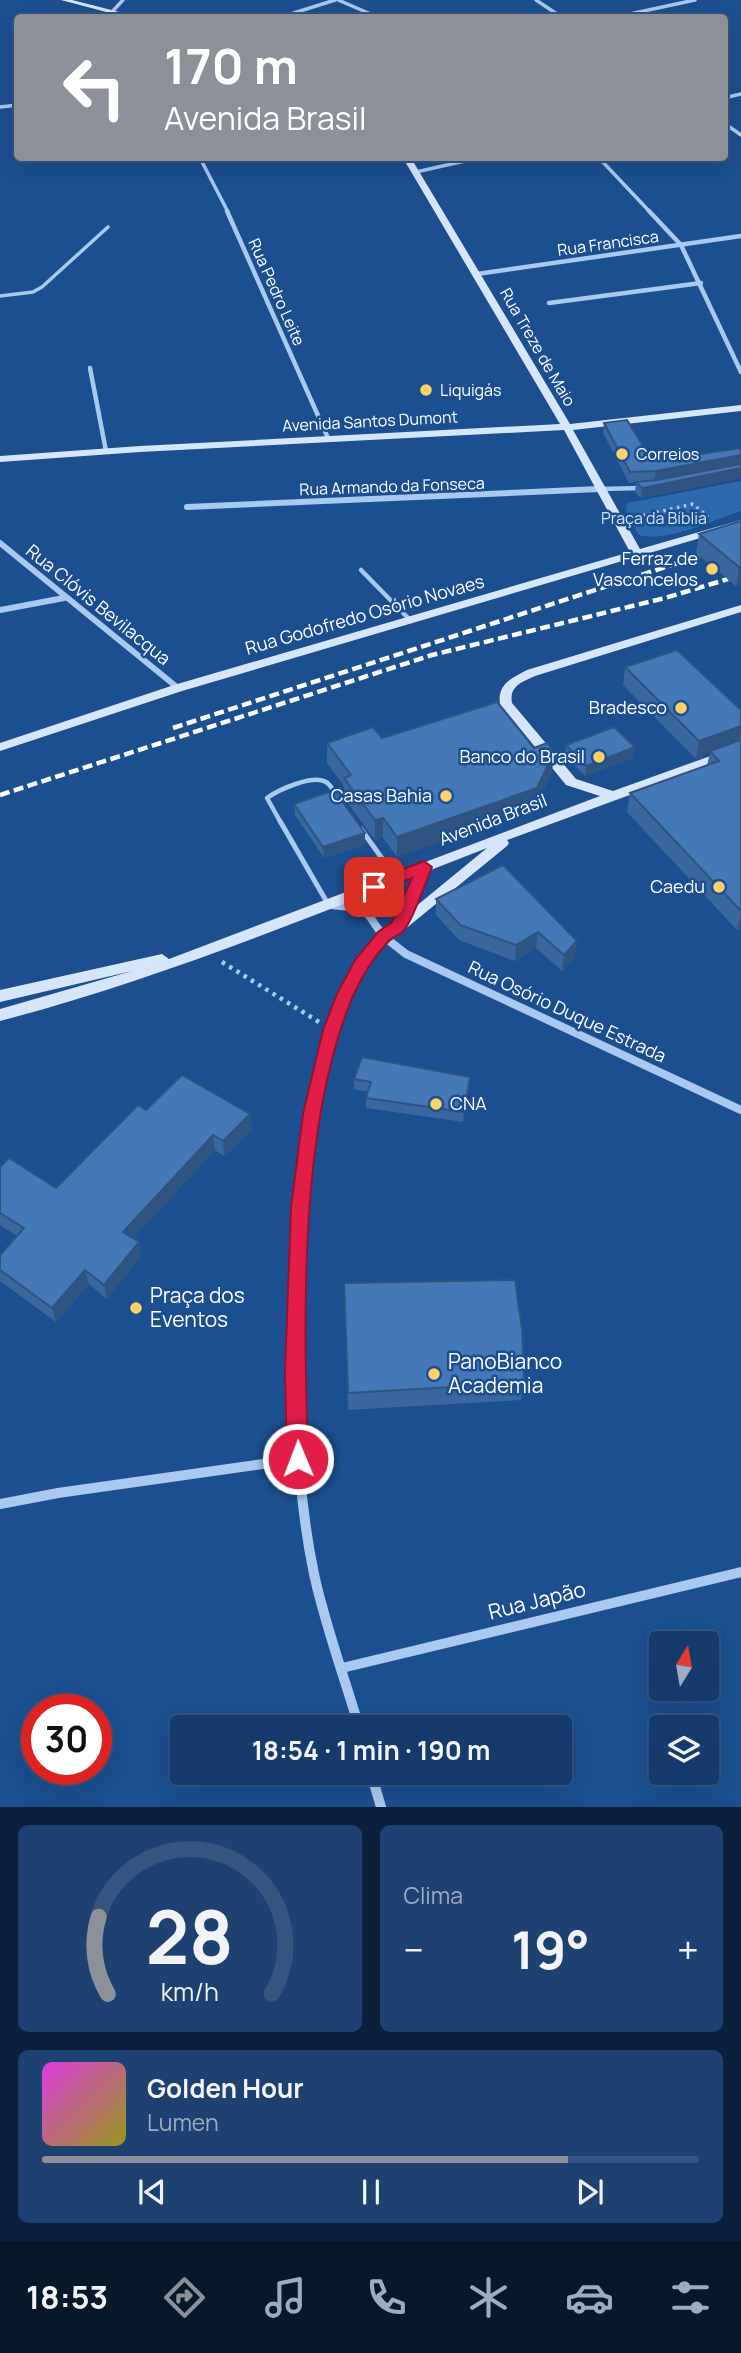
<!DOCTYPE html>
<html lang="pt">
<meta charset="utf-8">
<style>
body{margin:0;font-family:Manrope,sans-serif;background:#1d4271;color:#f1f3f6;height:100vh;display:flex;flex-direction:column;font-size:26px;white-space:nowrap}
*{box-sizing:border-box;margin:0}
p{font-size:23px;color:#9dadc1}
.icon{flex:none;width:38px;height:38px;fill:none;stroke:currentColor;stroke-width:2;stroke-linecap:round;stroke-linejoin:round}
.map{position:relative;height:1807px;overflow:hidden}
.drawer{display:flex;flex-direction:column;gap:18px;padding:18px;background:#0b203b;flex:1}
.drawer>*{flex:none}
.hud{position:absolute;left:14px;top:14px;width:714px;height:147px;border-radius:7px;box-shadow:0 7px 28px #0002,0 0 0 2px #33557e;background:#8c9099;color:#fff;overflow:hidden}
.needle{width:46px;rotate:11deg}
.controls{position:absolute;left:649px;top:1631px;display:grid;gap:14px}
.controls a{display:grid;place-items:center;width:70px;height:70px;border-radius:7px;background:#143b6b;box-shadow:0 7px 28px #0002,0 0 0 2px #33557e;font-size:35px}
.speed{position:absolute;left:21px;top:1694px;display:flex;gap:14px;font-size:35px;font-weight:700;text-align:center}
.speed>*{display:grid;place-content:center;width:91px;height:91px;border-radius:50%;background:#143b6b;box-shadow:0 7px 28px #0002,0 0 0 2px #33557e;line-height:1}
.speed .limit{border:10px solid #d22;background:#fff;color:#111}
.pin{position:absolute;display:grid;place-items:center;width:60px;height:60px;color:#fff;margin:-30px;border-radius:14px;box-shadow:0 4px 10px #0006}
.me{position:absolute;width:77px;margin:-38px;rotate:359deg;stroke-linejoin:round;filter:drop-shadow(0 0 5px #0008)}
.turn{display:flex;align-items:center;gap:24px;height:147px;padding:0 35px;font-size:32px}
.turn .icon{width:91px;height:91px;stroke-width:2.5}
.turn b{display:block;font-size:49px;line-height:60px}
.big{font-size:52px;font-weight:700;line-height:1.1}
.drawer .card{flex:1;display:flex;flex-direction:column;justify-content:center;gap:10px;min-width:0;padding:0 24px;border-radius:10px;background:#1d4271}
.drawer .dial{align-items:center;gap:0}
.dial svg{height:182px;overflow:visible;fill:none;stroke:#33557e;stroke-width:7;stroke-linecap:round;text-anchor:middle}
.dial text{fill:#f1f3f6;stroke:none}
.song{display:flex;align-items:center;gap:21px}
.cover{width:84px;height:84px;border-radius:10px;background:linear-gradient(135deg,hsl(300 70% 55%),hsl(60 70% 35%))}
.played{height:7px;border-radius:4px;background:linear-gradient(90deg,#8c9099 80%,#33557e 80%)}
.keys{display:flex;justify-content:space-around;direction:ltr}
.heat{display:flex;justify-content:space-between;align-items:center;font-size:38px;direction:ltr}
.drawer .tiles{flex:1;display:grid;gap:18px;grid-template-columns:1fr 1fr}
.card:last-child{grid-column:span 2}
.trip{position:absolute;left:170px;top:1715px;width:402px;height:70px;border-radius:7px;background:#143b6b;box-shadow:0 7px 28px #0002,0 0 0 2px #33557e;font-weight:700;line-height:70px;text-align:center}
.tab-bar{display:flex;height:112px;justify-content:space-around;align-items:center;background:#08182b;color:#9dadc1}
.tab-bar .icon{width:49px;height:49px}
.tab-bar .selected{color:#8c9099}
.tab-bar b{font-size:32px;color:#f1f3f6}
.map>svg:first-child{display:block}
.green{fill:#2e69ad}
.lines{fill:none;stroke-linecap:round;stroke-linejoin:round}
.path-far1{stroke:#a9c9ee;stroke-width:3.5;stroke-dasharray:2.5 4.5;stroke-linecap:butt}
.path{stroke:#a9c9ee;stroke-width:4.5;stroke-dasharray:3.5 5;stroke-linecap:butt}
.service-far2{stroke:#a9c9ee;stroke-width:3.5}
.service-far1{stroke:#a9c9ee;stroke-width:4.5}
.service{stroke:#a9c9ee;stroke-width:5}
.minor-far4{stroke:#a9c9ee;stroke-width:3.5}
.minor-far3{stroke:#a9c9ee;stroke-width:4.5}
.minor-far2{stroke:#a9c9ee;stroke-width:6}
.minor-far1{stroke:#a9c9ee;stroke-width:8}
.minor{stroke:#a9c9ee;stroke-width:10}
.secondary{fill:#d6e6fa;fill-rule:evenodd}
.rail{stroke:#fff;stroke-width:4.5;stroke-dasharray:10 4.5;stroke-linecap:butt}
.wall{fill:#3a679d}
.shaded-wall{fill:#305480}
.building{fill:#4478b7;stroke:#305480;stroke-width:2}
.route{fill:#e11d48;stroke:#92132f;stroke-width:2}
.poi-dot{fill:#ffd166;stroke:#1b4f8f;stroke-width:2.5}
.labels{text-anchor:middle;stroke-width:5;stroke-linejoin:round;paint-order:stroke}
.far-street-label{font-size:16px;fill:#fff;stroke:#1b4f8f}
.far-poi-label{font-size:16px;fill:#fff;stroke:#1b4f8f;text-anchor:start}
.far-park-label{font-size:16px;fill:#cfe3fa;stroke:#1b4f8f}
.poi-label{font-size:18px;fill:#fff;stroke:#1b4f8f;text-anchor:end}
.street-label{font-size:18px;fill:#fff;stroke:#1b4f8f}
.near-poi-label{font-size:21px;fill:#fff;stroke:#1b4f8f;text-anchor:start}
.near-street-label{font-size:21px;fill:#fff;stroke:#1b4f8f}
</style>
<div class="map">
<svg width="741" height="1807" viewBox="0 0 741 1807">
<rect width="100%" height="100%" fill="#1b4f8f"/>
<path class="green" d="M741 481V511C714 520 666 543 639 535L626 511 627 503Z"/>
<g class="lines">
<path class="path-far1" d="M636 517 693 504 708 517"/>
<path class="path" d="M222 962 319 1022"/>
<path class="service-far2" d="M0 296 33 292 42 287 108 227"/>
<g class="service-far1">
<path d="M599 489 642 488"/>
<path d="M361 570 410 620"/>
<path d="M281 823 267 798C278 790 313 774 326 782 331 785 334 792 337 796"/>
</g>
<g class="service">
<path d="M280 821 328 904"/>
<path d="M361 829 396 878"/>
</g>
<g class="minor-far4">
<path d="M338 0 380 18"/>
<path d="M536 0 563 18"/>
<path d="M111 13 123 0"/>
<path d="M278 18 335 0"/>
<path d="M611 18 695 0"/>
<path d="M724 98 741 94"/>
<path d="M0 107 18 105"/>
<path d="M724 123 741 135"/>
<path d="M200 158 228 212"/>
<path d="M599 158 650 212"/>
<path d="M416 172 478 158"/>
</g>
<g class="minor-far3">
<path d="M227 211 328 438"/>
<path d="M649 211 681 245 741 372"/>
<path d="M477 274 741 236"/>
<path d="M549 303 701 283"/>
<path d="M90 368 106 451"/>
</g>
<g class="minor-far2">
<path d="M187 507 599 489"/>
<path d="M0 543 178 688"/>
<path d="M0 610 64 598"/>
</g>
<g class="minor-far1">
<path d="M331 905 360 908 368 914 383 936 406 954 741 1110"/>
<path d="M299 1257 300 1208 308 1132 331 1030 361 964 383 936 399 926 424 867"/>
</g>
<g class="minor">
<path d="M299 1255C295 1361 292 1469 314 1574 325 1625 344 1676 359 1727"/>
<path d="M0 1504 58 1493 298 1459"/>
<path d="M342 1668 741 1572"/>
<path d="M371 1773 381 1807"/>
</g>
<g class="secondary">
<path d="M61 0H72L143 18H129Z"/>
<path d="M403 158H411L570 424 741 405V411L573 430 640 549 741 520V526L182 691 0 751V743L174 685 630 552 564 430 140 452 0 462V456L140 446 560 424Z"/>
<path d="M741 605V612L535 676C522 682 509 686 512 703L576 779 613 791 741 745V754L507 840 509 843 507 846 404 930H394L392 926 487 848C326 910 167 977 0 1021V1009L132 971 0 1002V990L162 954 169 959 600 796 566 785 500 704C497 684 512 678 527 670Z"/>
</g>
<g class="rail">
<path d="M173 728 699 556"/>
<path d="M0 795 432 655 665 598 728 579"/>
</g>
</g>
<g class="wall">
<path d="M604 423 652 461 741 448V478L641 498 635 492 636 482 629 483 603 433Z"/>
<path d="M741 521V584L736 586 696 553 699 534Z"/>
<path d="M625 667 741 710V928L737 930 627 812 630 793 707 765 710 753 696 759 623 685Z"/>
<path d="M382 738 534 748 554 752 552 771 536 808 397 857 383 838 375 840 357 816 344 798V786L327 763V743Z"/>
<path d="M566 745 633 758 585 776 565 756Z"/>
<path d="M294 804 365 844 324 858 295 815Z"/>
<path d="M503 865 575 957 562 971 536 948 515 961 459 940 436 915V899Z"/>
<path d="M470 1077 463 1122 366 1108V1098L368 1092 354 1089V1079Z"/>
<path d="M146 1110 250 1114 252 1129 224 1156 215 1150 133 1238 141 1256 107 1299 89 1284 56 1322 0 1281V1255L17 1236 0 1225V1167L56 1188Z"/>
<path d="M344 1283 524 1383 521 1400 348 1410Z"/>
</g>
<g class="shaded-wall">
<path d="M741 455 740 465 654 481 656 471Z"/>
<path d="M741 468V478L641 498 642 488Z"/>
<path d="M741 566V584L736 586 739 567Z"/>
<path d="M741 726 740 743 710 751V753L696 759 699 741Z"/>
<path d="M635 747 633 758 585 776 586 766Z"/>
<path d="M554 752 552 771 536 808 397 857V837Z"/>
<path d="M383 818V838L375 840V820Z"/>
<path d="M365 833V844L324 858 323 847Z"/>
<path d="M741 913V928L737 930Z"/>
<path d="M538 932 536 948 515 961 516 945Z"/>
<path d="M577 941 575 957 562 971 564 955Z"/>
<path d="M470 1077V1086L463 1122 464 1112Z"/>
<path d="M250 1114 252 1129 224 1156 223 1141Z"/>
<path d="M213 1135 215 1150 126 1246 123 1232Z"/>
<path d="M139 1242 141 1256 107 1299 104 1285Z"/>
<path d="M85 1270 89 1284 56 1322 52 1308Z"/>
</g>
<g class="building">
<path d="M627 420 652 461 741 448V455L656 471 630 472 604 423Z"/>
<path d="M741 464V468L642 488 636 482 657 480Z"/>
<path d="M741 521V566L739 567 699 534Z"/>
<path d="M677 650 741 710V726L699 741 625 667Z"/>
<path d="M497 702 534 748 547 743 554 752 537 788 397 837 383 818 375 820 357 796 344 778 351 775 327 743 373 727 382 738Z"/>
<path d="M614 727 635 747 586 766 566 745Z"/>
<path d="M741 740V911L630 793 719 761 710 751Z"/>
<path d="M334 790 365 833 323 847 294 804Z"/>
<path d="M503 865 577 941 564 955 538 932 516 945 460 925 436 899Z"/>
<path d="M362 1057 470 1077 464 1112 366 1098 371 1082 354 1079Z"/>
<path d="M182 1075 250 1114 223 1141 213 1135 123 1232 139 1242 104 1285 85 1270 52 1308 0 1270V1255L24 1228 0 1213V1167L9 1158 56 1188 138 1105 146 1110Z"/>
<path d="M515 1280 522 1329 524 1383 348 1393 344 1283Z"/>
</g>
<path class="route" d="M424 861 432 867C426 881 413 920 404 930 400 935 392 937 387 943 373 958 362 976 353 996 298 1126 304 1319 308 1459L305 1466 298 1469 290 1466 287 1459 285 1372 291 1208 303 1114 323 1030 337 994 355 960 378 932 392 922 412 878 374 892 366 887 368 883Z"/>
<g class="poi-dot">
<circle cx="426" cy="390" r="7"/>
<circle cx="622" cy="454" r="7"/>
<circle cx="712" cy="569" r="7"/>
<circle cx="681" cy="708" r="7"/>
<circle cx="599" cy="757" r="7"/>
<circle cx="446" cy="796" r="7"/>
<circle cx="719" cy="887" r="7"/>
<circle cx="436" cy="1104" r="7"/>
<circle cx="136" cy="1308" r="7"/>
<circle cx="434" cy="1374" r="7"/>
</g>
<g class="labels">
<g class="far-street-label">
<text transform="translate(608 243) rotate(-8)" y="6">Rua Francisca</text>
<text transform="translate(277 292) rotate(66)" y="6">Rua Pedro Leite</text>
<text transform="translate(538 347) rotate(60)" y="6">Rua Treze de Maio</text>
<text transform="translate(370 421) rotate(-3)" y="6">Avenida Santos Dumont</text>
<text transform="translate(392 486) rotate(-2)" y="6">Rua Armando da Fonseca</text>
</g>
<g class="far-poi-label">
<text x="440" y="396">Liquigás</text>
<text x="636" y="460">Correios</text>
</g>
<g class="far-park-label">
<text x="654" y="524">Praça da Bíblia</text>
</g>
<g class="poi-label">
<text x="698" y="565">Ferraz de<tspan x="698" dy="21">Vasconcelos</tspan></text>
<text x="667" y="714">Bradesco</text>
<text x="585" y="763">Banco do Brasil</text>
<text x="432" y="802">Casas Bahia</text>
<text x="705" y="893">Caedu</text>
<text x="450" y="1110" text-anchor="start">CNA</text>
</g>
<g class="street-label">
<text transform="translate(98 605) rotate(39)" y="6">Rua Clóvis Bevilacqua</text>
<text transform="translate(365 615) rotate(-16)" y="6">Rua Godofredo Osório Novaes</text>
<text transform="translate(493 820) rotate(-21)" y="6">Avenida Brasil</text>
<text transform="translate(567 1012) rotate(25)" y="6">Rua Osório Duque Estrada</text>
</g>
<g class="near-poi-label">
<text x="150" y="1303">Praça dos<tspan x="150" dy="24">Eventos</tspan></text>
<text x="448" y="1369">PanoBianco<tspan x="448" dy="24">Academia</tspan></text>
</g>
<g class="near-street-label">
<text transform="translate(537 1601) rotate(-14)" y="7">Rua Japão</text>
</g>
</g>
</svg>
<div class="controls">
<a><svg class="needle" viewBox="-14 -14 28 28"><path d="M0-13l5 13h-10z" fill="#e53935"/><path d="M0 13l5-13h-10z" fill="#9dadc1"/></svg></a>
<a><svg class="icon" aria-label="layers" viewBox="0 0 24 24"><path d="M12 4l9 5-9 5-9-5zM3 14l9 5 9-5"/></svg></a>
</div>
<div class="speed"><div class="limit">30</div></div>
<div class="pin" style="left:374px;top:887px;background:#d93025"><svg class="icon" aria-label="arrive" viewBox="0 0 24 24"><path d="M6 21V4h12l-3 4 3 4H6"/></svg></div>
<svg class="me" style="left:298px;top:1459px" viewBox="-20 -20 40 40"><circle r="17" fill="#e11d48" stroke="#fff" stroke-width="3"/><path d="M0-11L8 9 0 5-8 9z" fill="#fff"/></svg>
<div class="trip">18:54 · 1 min · 190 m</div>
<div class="hud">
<div class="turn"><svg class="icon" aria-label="left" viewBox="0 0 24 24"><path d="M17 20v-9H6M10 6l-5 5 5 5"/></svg><div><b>170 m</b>Avenida Brasil</div></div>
</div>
</div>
<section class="drawer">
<div class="tiles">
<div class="card dial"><svg viewBox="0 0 100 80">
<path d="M14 69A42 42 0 1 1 86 69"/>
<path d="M14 69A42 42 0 0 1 10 35" stroke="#8c9099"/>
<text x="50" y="56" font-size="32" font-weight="700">28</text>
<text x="50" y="72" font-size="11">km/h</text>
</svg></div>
<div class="card"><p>Clima</p>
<div class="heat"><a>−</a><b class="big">19°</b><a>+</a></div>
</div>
<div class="card">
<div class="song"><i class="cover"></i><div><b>Golden Hour</b><p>Lumen</p></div></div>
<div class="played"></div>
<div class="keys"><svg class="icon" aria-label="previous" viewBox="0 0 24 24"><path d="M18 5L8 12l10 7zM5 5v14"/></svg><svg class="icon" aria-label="pause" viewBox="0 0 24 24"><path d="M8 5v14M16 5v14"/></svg><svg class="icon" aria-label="next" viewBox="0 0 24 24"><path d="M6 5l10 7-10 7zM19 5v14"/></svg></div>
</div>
</div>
</section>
<nav class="tab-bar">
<b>18:53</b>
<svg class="icon selected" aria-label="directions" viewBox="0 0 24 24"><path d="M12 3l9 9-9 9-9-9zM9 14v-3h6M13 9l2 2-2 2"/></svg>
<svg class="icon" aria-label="music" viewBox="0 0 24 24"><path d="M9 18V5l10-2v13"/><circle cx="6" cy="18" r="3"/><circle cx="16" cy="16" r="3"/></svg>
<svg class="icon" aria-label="phone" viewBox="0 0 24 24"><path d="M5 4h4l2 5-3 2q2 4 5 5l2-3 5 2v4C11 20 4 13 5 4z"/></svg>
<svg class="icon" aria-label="climate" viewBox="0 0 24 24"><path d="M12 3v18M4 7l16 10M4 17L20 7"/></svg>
<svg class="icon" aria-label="car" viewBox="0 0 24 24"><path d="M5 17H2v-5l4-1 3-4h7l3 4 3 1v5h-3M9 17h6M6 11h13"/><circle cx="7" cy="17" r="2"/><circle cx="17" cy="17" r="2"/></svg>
<svg class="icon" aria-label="filters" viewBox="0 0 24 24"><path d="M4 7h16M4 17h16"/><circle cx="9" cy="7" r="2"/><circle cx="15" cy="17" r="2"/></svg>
</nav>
